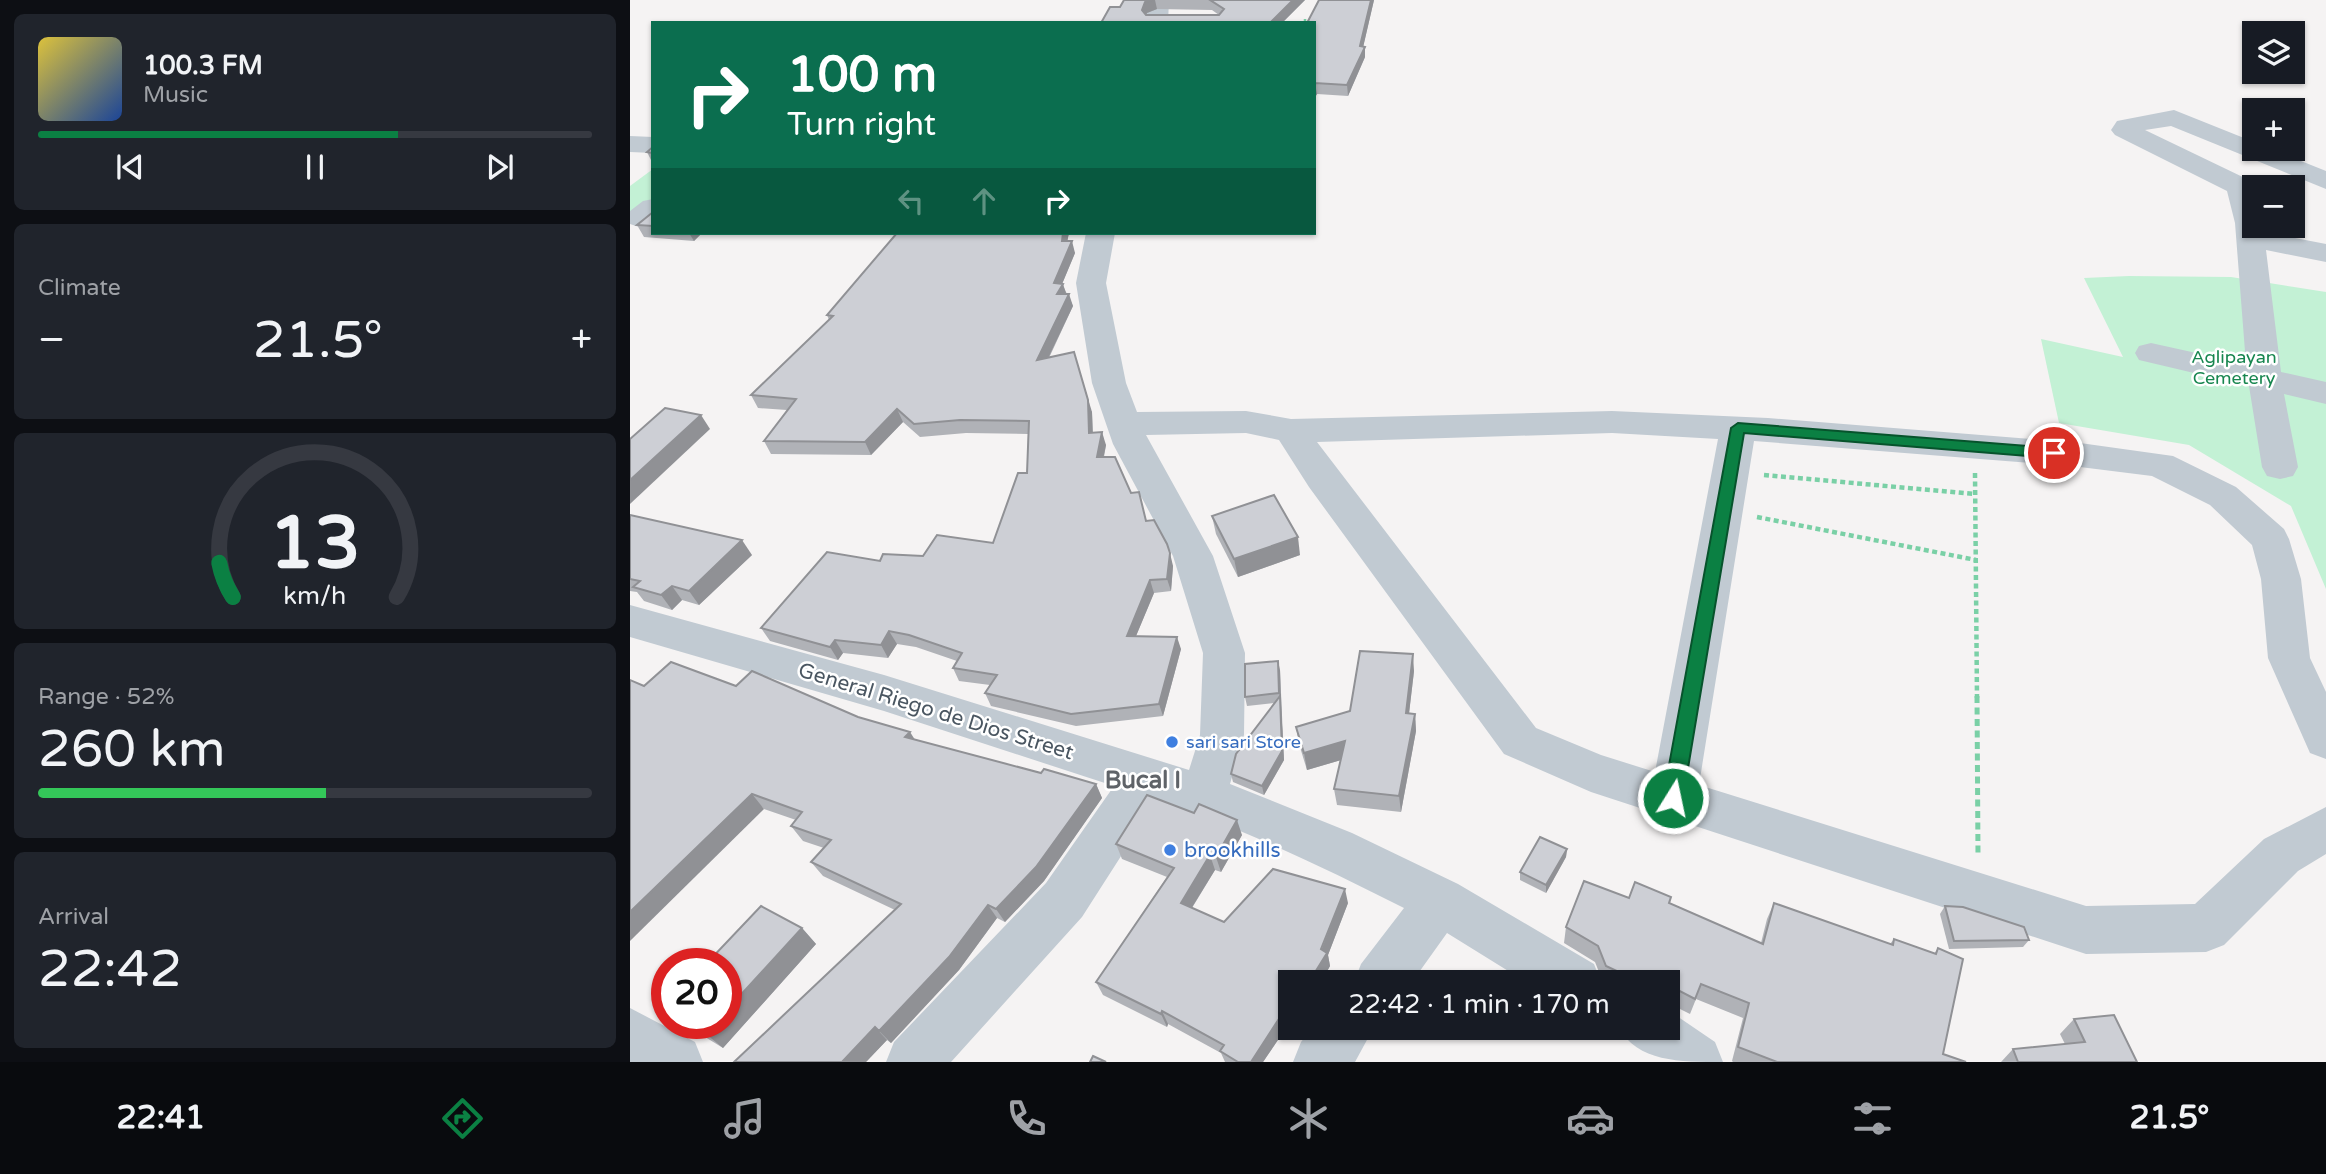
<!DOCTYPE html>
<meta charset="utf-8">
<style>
body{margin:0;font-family:"Varela Round",sans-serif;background:#20242c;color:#f1f3f6;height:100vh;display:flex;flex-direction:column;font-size:26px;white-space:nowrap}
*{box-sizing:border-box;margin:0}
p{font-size:23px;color:#9ea1a6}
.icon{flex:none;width:38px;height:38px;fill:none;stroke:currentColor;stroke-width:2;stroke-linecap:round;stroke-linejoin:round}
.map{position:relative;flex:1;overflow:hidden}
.sheet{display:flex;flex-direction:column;gap:14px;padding:14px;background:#0d0f14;width:630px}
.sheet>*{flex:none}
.banner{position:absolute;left:21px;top:21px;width:665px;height:214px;border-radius:0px;box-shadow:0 2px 5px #0004;background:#0b6e4f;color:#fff;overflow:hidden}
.tools{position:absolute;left:1612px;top:21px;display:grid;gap:14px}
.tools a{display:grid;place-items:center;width:63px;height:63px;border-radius:0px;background:#171b24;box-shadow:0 2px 5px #0004;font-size:35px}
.speed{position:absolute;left:21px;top:948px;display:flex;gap:14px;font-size:35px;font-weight:700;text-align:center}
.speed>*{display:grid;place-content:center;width:91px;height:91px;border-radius:50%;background:#171b24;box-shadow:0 2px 5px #0004;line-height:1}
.speed .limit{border:10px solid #d22;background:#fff;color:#111}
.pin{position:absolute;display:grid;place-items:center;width:60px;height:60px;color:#fff;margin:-30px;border:4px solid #fff;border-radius:50%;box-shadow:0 2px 7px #0007}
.me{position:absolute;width:77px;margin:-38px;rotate:10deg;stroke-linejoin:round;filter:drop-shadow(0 0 5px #0008)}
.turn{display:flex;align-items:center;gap:24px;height:147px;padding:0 21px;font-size:32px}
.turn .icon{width:91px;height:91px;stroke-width:2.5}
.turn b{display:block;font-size:49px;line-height:60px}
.lanes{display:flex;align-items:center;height:66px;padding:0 21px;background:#0003;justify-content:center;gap:35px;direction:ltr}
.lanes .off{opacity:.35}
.big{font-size:52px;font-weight:600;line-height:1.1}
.sheet .tile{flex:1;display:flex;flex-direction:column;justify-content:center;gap:10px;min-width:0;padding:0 24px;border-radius:10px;background:#20242c}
.sheet .dial{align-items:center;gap:0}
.dial svg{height:182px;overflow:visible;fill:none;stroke:#363941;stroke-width:7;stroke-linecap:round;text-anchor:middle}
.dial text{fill:#f1f3f6;stroke:none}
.song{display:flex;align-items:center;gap:21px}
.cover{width:84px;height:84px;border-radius:10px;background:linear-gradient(135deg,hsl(50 70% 55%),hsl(220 70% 35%))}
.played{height:7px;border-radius:4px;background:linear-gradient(90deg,#0b8043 65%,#363941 65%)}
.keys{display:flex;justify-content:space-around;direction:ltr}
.heat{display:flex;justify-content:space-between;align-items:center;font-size:38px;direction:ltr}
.charge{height:10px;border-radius:5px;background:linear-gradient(90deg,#34c759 52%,#363941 0)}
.trip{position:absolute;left:648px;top:970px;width:402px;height:70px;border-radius:0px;background:#171b24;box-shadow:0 2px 5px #0004;font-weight:600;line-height:70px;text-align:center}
.tabs{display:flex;height:112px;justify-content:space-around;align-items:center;background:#090b0e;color:#9ea1a6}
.tabs .icon{width:49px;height:49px}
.tabs .selected{color:#0b8043}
.tabs b{font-size:32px;color:#f1f3f6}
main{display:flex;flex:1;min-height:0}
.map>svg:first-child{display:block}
.green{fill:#c3f1d5}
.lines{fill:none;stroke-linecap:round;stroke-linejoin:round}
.path-far2{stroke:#7ad0a6;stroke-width:2.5;stroke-dasharray:3.5 2.5;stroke-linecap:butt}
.path-far1{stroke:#7ad0a6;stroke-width:4.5;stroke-dasharray:5 3.5;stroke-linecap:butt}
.path{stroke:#7ad0a6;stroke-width:5;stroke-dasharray:7 4.5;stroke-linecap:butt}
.minor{fill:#c1cad2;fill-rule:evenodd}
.wall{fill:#b0b2b7;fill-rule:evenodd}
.shaded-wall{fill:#909195}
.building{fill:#cdcfd5;stroke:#909195;stroke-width:2}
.route{fill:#0b8043;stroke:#07532c;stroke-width:2}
.shop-dot{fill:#3f7fe0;stroke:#fff;stroke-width:2.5}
.labels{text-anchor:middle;stroke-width:5;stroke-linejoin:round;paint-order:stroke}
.park-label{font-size:18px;fill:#17864f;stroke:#fff}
.shop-label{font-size:18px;fill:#366cbe;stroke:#fff;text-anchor:start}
.near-street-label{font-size:21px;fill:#4a5661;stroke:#fff}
.near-shop-label{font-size:21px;fill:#366cbe;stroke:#fff;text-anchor:start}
.near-quarter-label{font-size:24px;font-weight:bold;fill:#5f6368;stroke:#fff}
</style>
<main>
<section class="sheet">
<div class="tile">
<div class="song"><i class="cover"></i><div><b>100.3 FM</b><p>Music</p></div></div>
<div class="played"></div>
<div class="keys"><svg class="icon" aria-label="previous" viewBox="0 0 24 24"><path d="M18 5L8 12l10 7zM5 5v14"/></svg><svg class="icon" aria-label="pause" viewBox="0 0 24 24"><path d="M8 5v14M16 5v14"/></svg><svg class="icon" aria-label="next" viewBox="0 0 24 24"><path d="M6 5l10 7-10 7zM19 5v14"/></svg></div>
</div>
<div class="tile"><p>Climate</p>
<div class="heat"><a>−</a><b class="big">21.5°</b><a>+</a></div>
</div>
<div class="tile dial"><svg viewBox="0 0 100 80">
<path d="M14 69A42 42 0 1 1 86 69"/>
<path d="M14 69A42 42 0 0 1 8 54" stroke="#0b8043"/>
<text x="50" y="56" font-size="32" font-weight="700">13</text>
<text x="50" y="72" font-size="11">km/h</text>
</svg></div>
<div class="tile"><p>Range · 52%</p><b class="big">260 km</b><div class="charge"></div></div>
<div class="tile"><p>Arrival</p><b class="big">22:42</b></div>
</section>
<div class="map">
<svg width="1696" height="1062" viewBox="0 0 1696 1062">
<rect width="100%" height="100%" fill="#f5f3f3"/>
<g class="green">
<path d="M23 169V211L0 223V186Z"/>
<path d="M1499 276 1601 277 1696 292V589L1661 506 1559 445 1429 423 1411 339 1493 357 1454 278Z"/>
</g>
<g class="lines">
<path class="path-far2" d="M675 19V23"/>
<g class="path-far1">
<path d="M1345 473 1347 698"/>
<path d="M1134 475 1345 494"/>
<path d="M1127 517 1346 560"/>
</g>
<path class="path" d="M1347 696 1348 856"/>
<g class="minor">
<path d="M517 0H539L538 23H516Z"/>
<path d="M1544 110 1624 142V149H1641L1696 171V189L1541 126 1515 130 1619 180 1624 189V226H1634L1635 232 1696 244V262L1636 250 1651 372 1696 382V404L1654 394 1668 467 1663 476 1650 479 1637 476 1632 467 1619 386 1509 360 1505 353 1509 346 1521 343 1616 364 1605 223 1597 191 1485 135 1481 130 1487 121Z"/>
<path d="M0 136 23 137V153L0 152Z"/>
<path d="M23 199V221L9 227 0 224V211L13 201Z"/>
<path d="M456 233H485L476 283 496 383 507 412 616 411 661 419 982 411 1138 418 1450 443 1543 456 1606 487 1654 529 1659 539 1671 579 1680 658 1696 692V759L1680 753 1638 658 1631 579 1622 545 1580 505 1522 476 1450 467 1124 441 1069 785 1456 906 1565 904 1634 839 1696 807V854L1668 871 1594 945 1576 952 1456 954 961 792 874 754 679 487 649 440 616 433 516 435 583 556 615 653 614 735 600 784 722 833 828 884 964 964 971 982H896L817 933 782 982H724L731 964 774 908C694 868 613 828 527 800L452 917 321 1062H256L264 1042 416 883 484 786 254 711 0 637V605L254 675 559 770 570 735 573 653 543 556 483 444 462 383 446 283ZM982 433 1088 439 1025 772 971 755 906 728 687 442Z"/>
<path d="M0 1008 65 1042 73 1062H0Z"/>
<path d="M1038 1010 1085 1042 1093 1062C1049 1062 1008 1062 988 1027H1038Z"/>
<path d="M683 1027H744L725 1062H663L671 1042Z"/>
</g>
</g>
<g class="wall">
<path d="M494 0H675L652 23H459H471L490 7ZM527 9 582 10 589 15H516L517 13Z"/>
<path d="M689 0H744L733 47 735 57 718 96 687 94 684 99Z"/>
<path d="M23 147V164L17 152Z"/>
<path d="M23 212V233H72L64 241 14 237 7 225Z"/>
<path d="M267 233H439L437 241 445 253 432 284 443 306 419 358 462 412 463 433 476 445 474 457 501 493 509 492 516 521 543 566 541 591 524 593 506 636 551 649 533 716 446 726 361 706 355 693 360 685 329 681 323 668 327 661 286 647 267 644 258 658 213 653 208 660 140 641 131 628 250 561 293 556 363 543 397 473 398 434 336 433 290 437 273 422 241 455 141 454 134 441 157 410 128 408 121 395 199 320 197 315Z"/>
<path d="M0 515 122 555 69 605 52 600 42 610 14 601 7 592 0 591Z"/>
<path d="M582 516 670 555 608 577 586 534Z"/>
<path d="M650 670 654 760 634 795 603 782 601 774 644 703 617 706 615 697Z"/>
<path d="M784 671 779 714H785L786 731 771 812 707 805 704 789 711 760 677 770 669 744 666 727 720 711Z"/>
<path d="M14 686H106L228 717 285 740 411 773 466 784 472 798 414 881 375 922 367 918 329 970 261 1043 257 1040 236 1062 265 910 193 876 181 862 194 848 173 841 161 826 166 820 134 809Z"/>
<path d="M564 813 612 835 591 872 585 870 562 908 594 922 718 903 698 955 700 966 691 982H660V1022L633 1062H595L591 1053 538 1024 537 1027 473 995 466 982 537 877 492 859 486 844Z"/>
<path d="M937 849 936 857 916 893 890 880V872Z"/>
<path d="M1041 897 1040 903 1131 943 1137 919 1144 903 1260 944 1264 939 1304 954 1308 948 1313 1054 1336 1062H1103L1102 1061 1113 1018 1066 999 1060 1014 1038 1003V982H973L965 962 934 943 936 927 999 898Z"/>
<path d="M1315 906 1399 940 1393 947 1319 949 1310 914Z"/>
<path d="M172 928 186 944 93 1048 54 1024H96Z"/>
<path d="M1444 1019 1507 1062H1371L1383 1049 1435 1044 1430 1034Z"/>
</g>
<g class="shaded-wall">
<path d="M522 0H525L527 9 517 13 514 20 512 10 515 2Z"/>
<path d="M663 0H675L652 23H640Z"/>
<path d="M741 0H744L732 52 735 47V57L718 96 717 85 730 46Z"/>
<path d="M685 83 687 94 684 99V85Z"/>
<path d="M59 233H72L64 241Z"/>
<path d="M433 233H439L435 253 432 241Z"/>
<path d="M442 241 445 253 430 289 433 284 437 296 431 306 424 283Z"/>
<path d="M439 294 443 306 411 373 407 360Z"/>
<path d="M444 352 462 412 463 445 459 433Z"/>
<path d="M267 409 273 422 241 455 235 442Z"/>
<path d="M71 415 80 429 0 504V480Z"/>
<path d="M472 432 476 445 471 469 467 457Z"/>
<path d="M668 537 670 555 608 577 604 559Z"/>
<path d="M112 540 122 555 69 605 59 591Z"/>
<path d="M540 553 543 566 541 591 537 579Z"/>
<path d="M520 580 524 593 501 648 497 636Z"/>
<path d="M42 586 52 600 42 610 31 595Z"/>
<path d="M259 631 267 644 258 658 251 645Z"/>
<path d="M547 637 551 649 533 716 529 704Z"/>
<path d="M205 640 213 653 208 660 200 647Z"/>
<path d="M783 654 784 671 777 730 776 713Z"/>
<path d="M648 661 650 670 651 702 649 693Z"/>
<path d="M650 696 651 705 654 760 634 795 632 786Z"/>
<path d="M785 714 786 731 771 812 769 796Z"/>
<path d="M280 732 289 746 275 737Z"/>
<path d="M715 741 718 758 677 770 674 753Z"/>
<path d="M466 784 472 798 414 881 375 922 366 909Z"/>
<path d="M122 794 134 809 0 941V912Z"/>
<path d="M607 820 612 835 591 872 586 857Z"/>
<path d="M937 849 936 857 916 893V885Z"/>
<path d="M580 855 585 870 556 917 551 903Z"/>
<path d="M715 889 718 903 698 955 700 966 691 982H679Z"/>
<path d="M358 905 367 918 329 970 261 1043 249 1031Z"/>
<path d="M172 928 186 944 93 1048 76 1034 85 1024H96V1011Z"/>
<path d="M656 1008 660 1022 633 1062H621Z"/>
<path d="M532 1011 538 1024 537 1027 531 1014Z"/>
<path d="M245 1027 257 1040 236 1062H212Z"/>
</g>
<g class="building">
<path d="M494 0H522L515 2 512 10 516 15H589L594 9 580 0H663L640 23H459H471L480 7H490Z"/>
<path d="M689 0H741L730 46 735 47 717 85 685 83 684 85V23H677Z"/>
<path d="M23 147V153L17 152Z"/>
<path d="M23 212V226L7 225Z"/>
<path d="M267 233H433L432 241H442L424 283 433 284 427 294H439L407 360 444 352 458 400 459 433 472 432 467 457H485L501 493 509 492 516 521 524 520 537 544 540 553 537 579 520 580 497 636 547 637 529 704 441 714 355 693 367 675 323 668 332 653 279 635 259 631 251 645 205 640 200 647 131 628 197 552 250 561 253 554 293 556 307 535 363 543 388 473H397L399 421 330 420 284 424 267 409 235 442 134 441 166 399 121 395 203 316 197 315Z"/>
<path d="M35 408 71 415 0 480V439Z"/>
<path d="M644 495 668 537 604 559 582 516Z"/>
<path d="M0 515 112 540 59 591 42 586 31 595 3 587 10 581 0 579Z"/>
<path d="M730 651 783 654 776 713 785 714 769 796 704 789 715 741 674 753 666 727 720 711Z"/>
<path d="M648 661 649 693 615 697V664Z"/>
<path d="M41 662 106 686 122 671 228 717 280 732 275 737 411 773 414 769 466 784 406 867 366 909 358 905 319 957 249 1031 245 1027 212 1062H104L271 904 181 862 201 840 161 826 172 812 122 794 0 912V680L14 686Z"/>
<path d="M650 696 652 751 632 786 601 774 606 754Z"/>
<path d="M517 795 564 813 569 804 607 820 586 857 580 855 551 903 594 922 643 869 715 889 691 949 697 953 679 982H660V1010L656 1008 621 1062H608L590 1051 594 1045 532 1011 531 1014 466 982 544 868 486 844Z"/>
<path d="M910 837 937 849 916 885 890 872Z"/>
<path d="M954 881 999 898 1005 882 1041 897 1039 903 1133 944 1144 903 1263 945 1264 939 1306 954 1308 948 1333 959 1313 1054 1336 1062H1147L1108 1047 1119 1003 1071 984 1065 999 1038 985V982H1030L1017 975 1014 982H1010L976 966 968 946 936 927Z"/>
<path d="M131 906 172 928 96 1011V964H76Z"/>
<path d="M1315 906 1333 907 1394 927 1399 940 1324 941Z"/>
<path d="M1484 1015 1507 1062H1388L1383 1049 1455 1042 1444 1019Z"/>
<path d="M59 1024H85L76 1034Z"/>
<path d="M463 1056 476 1062H460Z"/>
</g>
<path class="route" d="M1108 423 1424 448 1431 453 1424 458 1114 433 1053 798 1050 804 1043 807 1036 804 1033 798 1101 428Z"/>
<g class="shop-dot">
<circle cx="542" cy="742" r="7"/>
<circle cx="540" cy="850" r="7"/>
</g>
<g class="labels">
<g class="park-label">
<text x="1604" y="363">Aglipayan<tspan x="1604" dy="21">Cemetery</tspan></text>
</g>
<g class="shop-label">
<text x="556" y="748">sari sari Store</text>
</g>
<g class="near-street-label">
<text transform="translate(306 711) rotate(17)" y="7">General Riego de Dios Street</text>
</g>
<g class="near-shop-label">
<text x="554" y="857">brookhills</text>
</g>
<g class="near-quarter-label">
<text x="513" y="788">Bucal I</text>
</g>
</g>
</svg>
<div class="tools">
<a><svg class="icon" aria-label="layers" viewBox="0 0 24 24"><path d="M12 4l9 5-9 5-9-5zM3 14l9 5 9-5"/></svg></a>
<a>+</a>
<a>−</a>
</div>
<div class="speed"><div class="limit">20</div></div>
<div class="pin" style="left:1424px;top:453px;background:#d93025"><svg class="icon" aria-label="arrive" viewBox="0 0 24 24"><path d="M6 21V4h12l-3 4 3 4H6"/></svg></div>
<svg class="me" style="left:1043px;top:798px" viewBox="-20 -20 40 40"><circle r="17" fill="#0b8043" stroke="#fff" stroke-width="3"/><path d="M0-11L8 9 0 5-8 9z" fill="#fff"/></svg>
<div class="trip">22:42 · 1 min · 170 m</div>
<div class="banner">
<div class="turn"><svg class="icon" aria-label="right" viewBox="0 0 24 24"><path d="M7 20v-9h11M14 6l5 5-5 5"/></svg><div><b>100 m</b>Turn right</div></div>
<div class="lanes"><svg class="icon off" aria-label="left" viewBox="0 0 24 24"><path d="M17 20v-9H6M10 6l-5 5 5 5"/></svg><svg class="icon off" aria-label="ahead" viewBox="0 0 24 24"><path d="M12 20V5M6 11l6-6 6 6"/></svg><svg class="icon" aria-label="right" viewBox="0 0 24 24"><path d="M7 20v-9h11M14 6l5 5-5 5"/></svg></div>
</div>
</div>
</main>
<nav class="tabs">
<b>22:41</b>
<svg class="icon selected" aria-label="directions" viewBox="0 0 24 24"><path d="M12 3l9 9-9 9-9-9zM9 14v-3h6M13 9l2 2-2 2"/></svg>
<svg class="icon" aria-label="music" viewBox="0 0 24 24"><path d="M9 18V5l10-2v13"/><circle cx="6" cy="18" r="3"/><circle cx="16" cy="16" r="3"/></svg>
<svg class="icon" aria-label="phone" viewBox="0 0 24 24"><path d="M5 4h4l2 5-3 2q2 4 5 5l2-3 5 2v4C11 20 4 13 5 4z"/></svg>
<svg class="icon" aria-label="climate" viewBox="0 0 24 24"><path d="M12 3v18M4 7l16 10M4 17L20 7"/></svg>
<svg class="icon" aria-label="car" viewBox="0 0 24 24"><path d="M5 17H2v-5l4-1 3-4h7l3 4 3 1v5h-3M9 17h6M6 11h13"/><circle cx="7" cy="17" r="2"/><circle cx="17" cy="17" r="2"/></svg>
<svg class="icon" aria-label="filters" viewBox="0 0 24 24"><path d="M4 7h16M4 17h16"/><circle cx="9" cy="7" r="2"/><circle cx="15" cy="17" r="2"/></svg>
<b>21.5°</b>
</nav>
